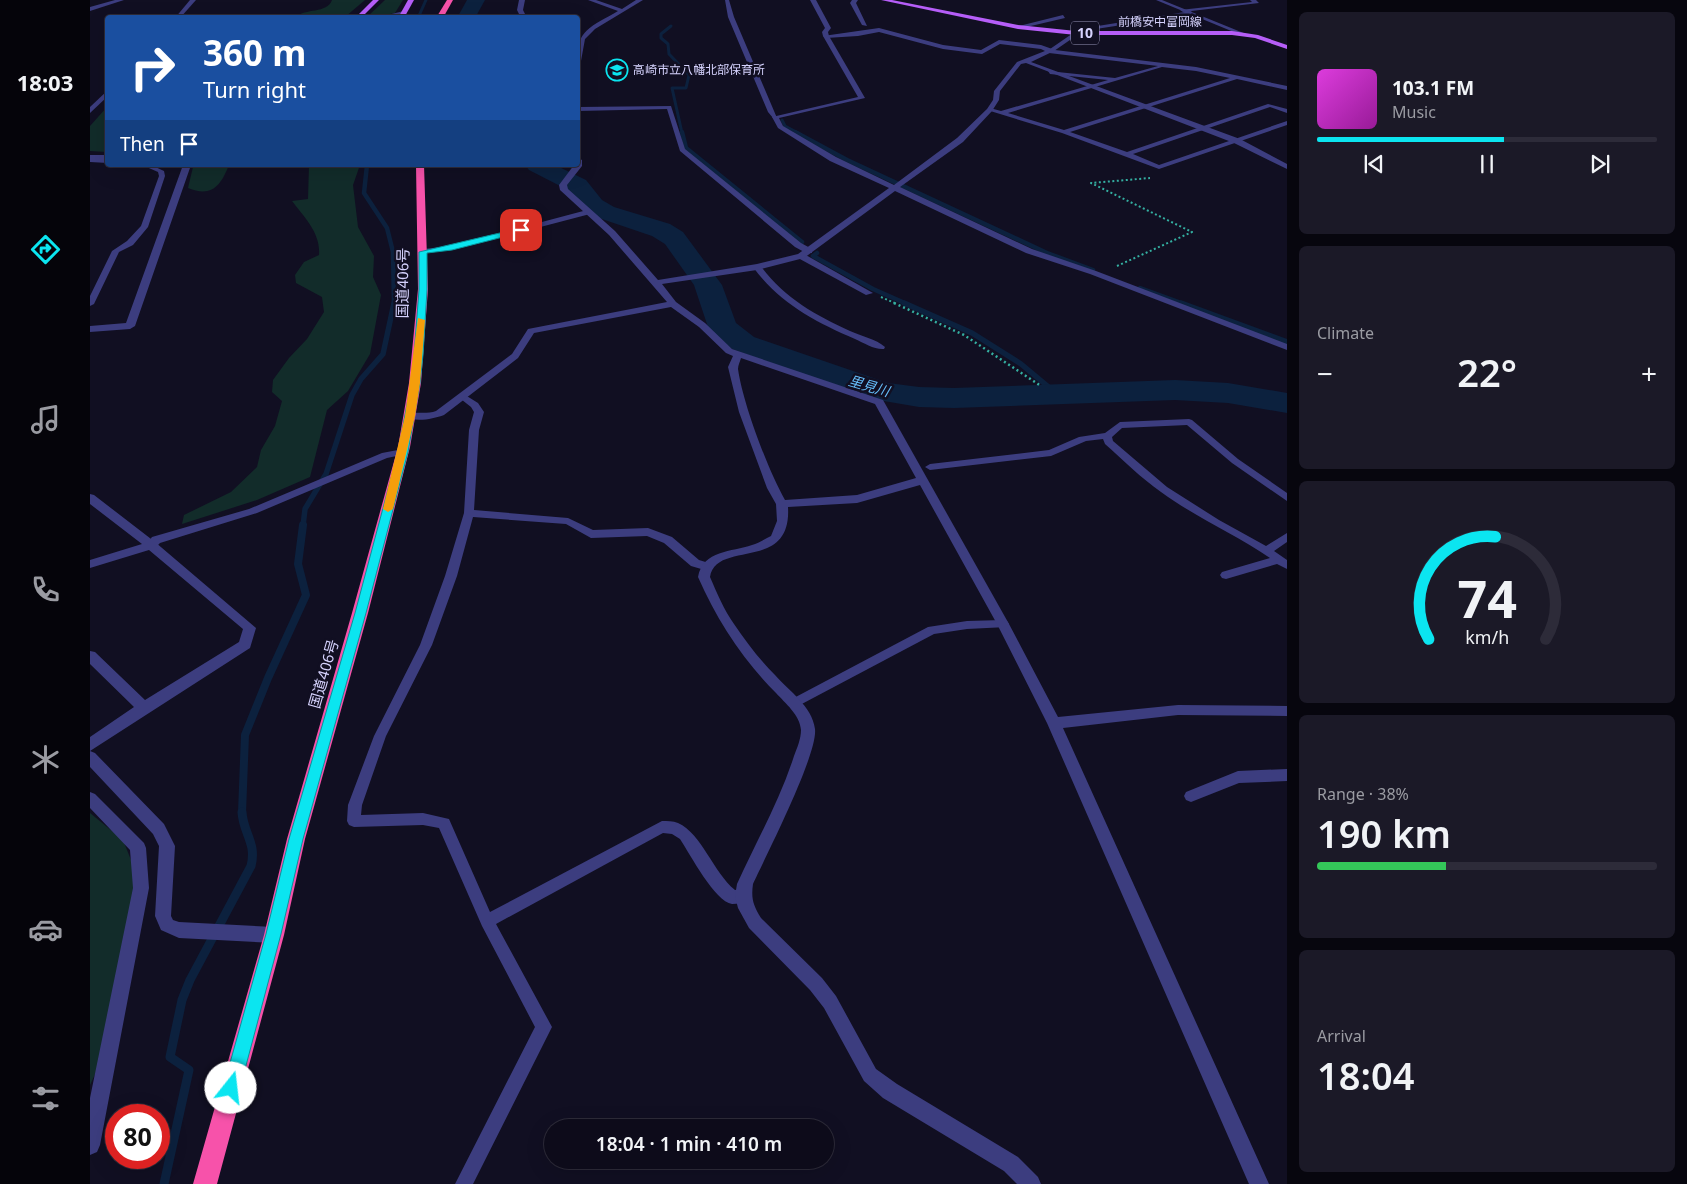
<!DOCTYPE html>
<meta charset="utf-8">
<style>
body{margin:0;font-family:"Noto Sans","Noto Sans JP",sans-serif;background:#1b1927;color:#f1f3f6;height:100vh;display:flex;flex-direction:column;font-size:19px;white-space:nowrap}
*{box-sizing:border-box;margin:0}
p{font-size:16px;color:#9a9ba2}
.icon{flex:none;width:28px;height:28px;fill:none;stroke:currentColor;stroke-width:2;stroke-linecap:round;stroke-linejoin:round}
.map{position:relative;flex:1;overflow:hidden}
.sheet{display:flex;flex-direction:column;gap:12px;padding:12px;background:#07060e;width:400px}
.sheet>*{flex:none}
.top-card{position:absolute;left:15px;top:15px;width:475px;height:152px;border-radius:5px;box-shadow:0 5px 20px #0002,0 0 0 1px #2d2b39;background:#1a4fa0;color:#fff;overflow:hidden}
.speed{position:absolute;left:15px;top:1104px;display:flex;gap:10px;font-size:25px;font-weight:700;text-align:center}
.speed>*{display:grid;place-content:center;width:65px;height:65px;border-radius:50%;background:#0d0b1a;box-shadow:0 5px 20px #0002,0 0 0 1px #2d2b39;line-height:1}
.speed .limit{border:8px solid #d22;background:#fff;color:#111}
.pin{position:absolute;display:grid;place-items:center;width:42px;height:42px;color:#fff;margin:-21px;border-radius:10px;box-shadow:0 2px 8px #0006}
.me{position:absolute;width:55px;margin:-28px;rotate:16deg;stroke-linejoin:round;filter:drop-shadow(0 0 4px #0008)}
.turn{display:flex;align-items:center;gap:18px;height:105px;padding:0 15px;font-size:22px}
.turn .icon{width:65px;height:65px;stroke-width:2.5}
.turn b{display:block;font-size:35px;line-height:42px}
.then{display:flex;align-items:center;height:48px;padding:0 15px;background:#0003;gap:10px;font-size:19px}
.big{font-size:38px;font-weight:600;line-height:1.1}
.sheet .card{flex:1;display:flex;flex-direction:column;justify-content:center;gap:8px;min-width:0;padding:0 18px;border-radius:8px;background:#1b1927}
.sheet .dial{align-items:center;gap:0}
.dial svg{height:130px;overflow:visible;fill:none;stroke:#2d2b39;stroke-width:7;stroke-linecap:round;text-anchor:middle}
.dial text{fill:#f1f3f6;stroke:none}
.song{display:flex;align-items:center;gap:15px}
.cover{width:60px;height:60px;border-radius:8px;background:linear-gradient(135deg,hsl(300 70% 55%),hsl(300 70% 35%))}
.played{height:5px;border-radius:2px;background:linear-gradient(90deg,#0be5f0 55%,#2d2b39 55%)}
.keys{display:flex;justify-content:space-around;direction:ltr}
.heat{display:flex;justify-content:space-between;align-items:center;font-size:28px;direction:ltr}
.charge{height:8px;border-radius:4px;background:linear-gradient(90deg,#34c759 38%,#2d2b39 0)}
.trip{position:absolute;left:454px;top:1119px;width:290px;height:50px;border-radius:25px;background:#0d0b1a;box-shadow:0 5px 20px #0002,0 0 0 1px #2d2b39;font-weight:600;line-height:50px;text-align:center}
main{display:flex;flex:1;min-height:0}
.dock{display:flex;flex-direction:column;width:90px;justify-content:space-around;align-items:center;background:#05040a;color:#9a9ba2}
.dock .icon{width:35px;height:35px}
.dock .on{color:#0be5f0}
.dock b{font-size:22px;color:#f1f3f6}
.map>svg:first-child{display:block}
.green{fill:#122c2a}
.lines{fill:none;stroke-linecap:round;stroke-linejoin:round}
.stream-far4{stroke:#0c213e;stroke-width:3}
.stream-far3{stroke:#0c213e;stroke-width:4.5}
.stream-far2{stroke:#0c213e;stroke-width:5.5}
.stream-far1{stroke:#0c213e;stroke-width:8}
.stream{stroke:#0c213e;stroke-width:9}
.river{fill:#0c213e;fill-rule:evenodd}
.path-far1{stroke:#34afa1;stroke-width:2;stroke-dasharray:2 2.5;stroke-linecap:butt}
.path{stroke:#34afa1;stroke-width:2.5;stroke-dasharray:2 3;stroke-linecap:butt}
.lane{fill:#3c3d7f;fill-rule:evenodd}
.street{fill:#3c3d7f;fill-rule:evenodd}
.primary{fill:#b65ef8;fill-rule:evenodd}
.highway{fill:#f752aa;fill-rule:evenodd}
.route{fill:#0be5f0;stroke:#07959c}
.slow{fill:#f59e0b}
.labels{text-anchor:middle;stroke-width:5;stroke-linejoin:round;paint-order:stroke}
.far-street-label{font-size:12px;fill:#d5d2fd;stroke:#110f22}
.far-poi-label{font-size:12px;fill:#d5d2fd;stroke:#110f22;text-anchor:start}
.shield{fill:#110f22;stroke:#9a98bb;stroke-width:1}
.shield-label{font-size:14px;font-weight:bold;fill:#d5d2fd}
.far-water-label{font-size:14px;font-style:italic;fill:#65bcf8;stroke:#110f22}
.street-label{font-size:15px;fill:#d5d2fd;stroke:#110f22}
</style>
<main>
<nav class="dock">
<b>18:03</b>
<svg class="icon on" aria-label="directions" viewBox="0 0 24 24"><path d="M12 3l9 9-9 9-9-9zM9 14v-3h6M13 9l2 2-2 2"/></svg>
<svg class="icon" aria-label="music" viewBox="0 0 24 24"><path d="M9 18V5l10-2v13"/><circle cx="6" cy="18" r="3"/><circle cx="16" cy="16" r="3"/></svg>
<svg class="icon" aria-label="phone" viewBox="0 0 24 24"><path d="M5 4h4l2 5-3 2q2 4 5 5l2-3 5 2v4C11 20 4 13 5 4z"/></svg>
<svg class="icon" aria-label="climate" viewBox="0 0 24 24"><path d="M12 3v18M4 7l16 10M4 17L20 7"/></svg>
<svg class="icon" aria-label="car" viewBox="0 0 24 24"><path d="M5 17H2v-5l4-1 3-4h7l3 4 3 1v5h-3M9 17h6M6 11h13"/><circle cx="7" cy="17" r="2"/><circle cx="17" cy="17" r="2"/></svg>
<svg class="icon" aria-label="filters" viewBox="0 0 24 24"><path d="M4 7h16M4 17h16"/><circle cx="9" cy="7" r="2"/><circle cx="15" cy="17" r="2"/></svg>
</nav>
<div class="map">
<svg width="1197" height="1184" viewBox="0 0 1197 1184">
<rect width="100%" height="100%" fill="#110f22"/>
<g class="green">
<path d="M242 0H275L255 17H206C215 8 237 14 242 0Z"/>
<path d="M295 0H313L305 13 285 17H277Z"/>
<path d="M17 107V152L0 151V126Z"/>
<path d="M105 165H139C131 185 122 198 98 188L103 167Z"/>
<path d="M219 165H270L263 185 268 227 284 256 283 277 291 295 280 354 258 391 237 410 220 477 167 500 92 524 94 515 141 492 167 467 171 450 185 426 192 401 182 392 183 380 199 358 217 339 234 312 232 297 206 283 205 275 214 262 229 255C231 233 214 217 202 201L218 199Z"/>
<path d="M0 813 33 840 47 875 20 1042 0 1085Z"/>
</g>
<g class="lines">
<g class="stream-far4">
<path d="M328 18 336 0"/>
<path d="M581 26 571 34V38L578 44 579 54 599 75 596 88H582L592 133"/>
<path d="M692 120 695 126 708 133"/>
</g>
<g class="stream-far3">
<path d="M592 132 596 148 712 242"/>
<path d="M705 132 757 160 957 253 1003 270"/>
<path d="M277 165 274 193 297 228 303 252 304 304"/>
<path d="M727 253 723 256 783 289 817 304"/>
<path d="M1050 288 1094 304"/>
</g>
<g class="stream-far2">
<path d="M814 303 882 333 931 364 967 394"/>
<path d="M1091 303 1197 342"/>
<path d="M213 526 215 509 236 474 262 395 271 379 293 354 304 303"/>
</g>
<path class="stream-far1" d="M152 813 155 735 178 678 216 595 208 564 213 525"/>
<path class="stream" d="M74 1184 99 1070 80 1057 92 1000 100 980 161 866C167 843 153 833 152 812"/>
<g class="river">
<path d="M377 0H395L385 18H367Z"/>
<path d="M435 165H465L496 180 512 200 524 207 580 224 593 232 632 285 646 323 664 337 798 383 829 387 864 388 1085 380 1138 383 1197 393V413L1138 403 1085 400 864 408 829 407 782 399 642 349 622 333 618 327 604 285 575 244 562 236 506 217 494 210 478 190 439 170Z"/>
</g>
<g class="path-far1">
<path d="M1027 266 1102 232 1001 183 1060 178"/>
<path d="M791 297 807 304"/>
</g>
<path class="path" d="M804 303 874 335 951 386"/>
<g class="lane">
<path d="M635 0H639L644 17 687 118H683L678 112 638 17Z"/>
<path d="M1066 0H1072L1156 34 1151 35Z"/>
<path d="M314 11 316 13 296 18 289 17Z"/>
<path d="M789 28 853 45 891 50 909 40 951 45 965 50 1106 67 1197 86V90L1147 79 980 132 1037 152 1178 104 1197 109V113L1180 107 1043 154 1069 165 1197 121V125L1069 169 972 133 897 110 900 108 911 111 1018 80 960 74 958 71 1025 78 1068 66 959 53 951 49 910 44 892 54 853 49 789 32 768 36 736 38 733 36ZM1072 67 1106 71 1140 78 974 130 918 113Z"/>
<path d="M581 106 595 149 711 243 722 249V253H716L705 247 590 151 577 109 488 111V107Z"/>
<path d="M0 158 18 159V163L0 162Z"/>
<path d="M52 165H61L74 171 75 176 58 227 43 245 29 252 4 304 0 306V296L22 251 37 241 51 226 69 176 68 172Z"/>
<path d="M497 210 501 212 500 214 362 250 333 253 329 251 333 249 362 246Z"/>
<path d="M708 254H714L783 293 776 295 708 258Z"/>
<path d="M664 265H670C693 297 725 315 760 331 771 336 786 339 795 347L794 349C785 350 774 343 765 339 725 322 689 303 663 267Z"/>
<path d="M372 393 388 403 394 412 389 430 384 510 478 518 503 530 558 528 582 537 609 560 622 564 623 567 618 571 601 566 574 543 557 536 501 538 476 524 383 517 367 576 342 645 296 736 272 805 271 815 333 813 359 819 400 912 572 821C577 821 583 821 588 823 612 834 623 872 645 890L653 889 658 891 660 896 658 901C654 902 648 904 642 904 625 902 600 854 590 839L582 834 573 833 406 924 462 1027 383 1184H365L445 1027 392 926 349 828 333 825 264 827 259 825 257 821 258 805 284 736 330 645 355 576 374 513 379 430 384 412 381 407 367 396Z"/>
<path d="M1099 419 1102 420 1148 459 1197 493V501L1142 463 1097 425 1032 428 1022 437 1023 441 1077 487 1129 520 1176 546 1197 533V542L1184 551 1197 560V569L1187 564 1136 579 1132 578 1130 575 1132 572 1180 558C1145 534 1105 517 1071 492 1051 478 1033 460 1015 444L1013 439 996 441 961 456 840 470 835 467 840 464 959 450 989 437 1015 433 1030 422Z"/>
<path d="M313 449 318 452 316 454 297 458 167 513 70 543 65 548H57L56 545 62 537 159 509 292 453Z"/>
<path d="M913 620 917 621 919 624 917 627 877 629 844 634 708 706 704 708 700 706 698 703 700 700 838 627 877 621Z"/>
</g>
<g class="street">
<path d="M25 0H34L0 11V7Z"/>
<path d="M100 0H106L90 18H85Z"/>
<path d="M429 0H435L433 10 437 18H431L427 10Z"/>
<path d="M498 0H506L532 9 546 0H553L505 29 495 39 491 61 488 63C484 30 503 26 528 11Z"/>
<path d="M720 0H726L741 28 738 32 739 36 775 98 689 118 693 126 746 157 804 185 867 138 897 109 903 100 904 91 927 62 960 49 989 29 1101 11 1103 14 993 31 964 51 941 62 1150 139 1197 164V169L1144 143 936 63 931 64 910 91 909 100 902 111 873 142 810 187 942 249 1006 271 1197 344V350L1000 274 936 253 805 191 714 258 667 270 572 284 586 302 615 323 642 349 793 400 919 624 968 717 1088 705 1197 706V716L1088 715 973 728 1179 1184H1159L957 723 907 624 830 485 767 503 698 507C702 573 626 539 620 577 627 593 634 610 644 624 656 642 670 660 685 675 699 691 722 706 725 729 728 754 676 856 663 884 661 898 663 905 671 918L732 978 746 996 786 1069 807 1084 928 1157 948 1177 951 1184H927L914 1171 793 1098 774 1081 734 1008 720 990 659 928 648 908 645 896 647 884C666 842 690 800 704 756 707 748 711 739 711 730 710 715 695 703 686 693 652 659 627 620 608 577 613 550 642 552 662 545 669 543 675 539 681 536L687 521 686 504 677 488 649 412 638 367 643 356 636 353 609 327 581 307 444 333 428 358 354 415C343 419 324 423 315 416 323 410 336 415 346 411L422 354 438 329 577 302 519 235 470 190 469 185 484 165H488V158L492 160V166L477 185 478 189 525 231 568 280 667 264 708 254 799 188 740 161 688 128 682 117 768 97 733 36 732 32 735 28ZM651 358 785 404 826 478 767 495 695 500C678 470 653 404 648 369 648 365 650 362 651 358Z"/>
<path d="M762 0H768L766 3 777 26 772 25 760 3Z"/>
<path d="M1160 0H1166L1169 3 1093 12 1090 10 1162 2Z"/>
<path d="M973 15 975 18 928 29 925 27Z"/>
<path d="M18 90V96L0 113V107Z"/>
<rect x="0" y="155" width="18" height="4"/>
<path d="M93 165H101L45 326 40 329 0 332V326L36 323Z"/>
<path d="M0 494 4 495 65 542 166 628 160 648 0 751V737L44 707 0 664V651L5 652 55 700 149 642 153 629 59 550 0 568V560L52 544 0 504Z"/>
<path d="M0 751 5 753 74 824 85 846 81 916 83 920 89 922 184 927 190 929 192 935 190 941 184 943 89 938 71 930 65 916 69 846 63 834 0 767Z"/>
<path d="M1197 769V781L1149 783 1101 802 1096 800 1094 796 1096 792 1148 771Z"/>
<path d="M0 792 5 794 54 843 56 848 59 888 10 1145 7 1152 0 1155V1098L43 888 40 850 0 808Z"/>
</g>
<g class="primary">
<path d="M283 0H289L271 18H265Z"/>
<path d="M318 0H324L314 18H308Z"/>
<path d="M791 0H802L928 25 986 31H1142L1168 35 1197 45V49L1165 38 1142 35H986L928 29Z"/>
</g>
<g class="highway">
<path d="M357 0H363L353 18H346Z"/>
<path d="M326 165H334L338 289 331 383 320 447 278 613 215 839 194 935 127 1184H103L174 935 197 839 262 613 308 447 319 383 328 289Z"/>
</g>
</g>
<path class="route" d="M431 228 433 229V232L362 250 337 253V290L333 355 330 383 318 452 276 613 213 839 191 934 150 1088 147 1094 141 1096 135 1094 133 1088 176 934 199 839 265 613 308 452 321 383 324 355 329 290V252Z"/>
<path class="slow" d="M328 318 335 320 330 383 325 416 303 509 298 512 293 509 315 416Z"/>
<defs>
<g id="school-ring" transform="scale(1.125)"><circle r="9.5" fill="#110f22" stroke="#0be5f0" stroke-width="1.5"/><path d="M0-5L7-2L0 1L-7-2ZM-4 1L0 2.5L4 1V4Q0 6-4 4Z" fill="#0be5f0"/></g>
</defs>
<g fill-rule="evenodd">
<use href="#school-ring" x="527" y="70"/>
</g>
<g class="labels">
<g class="far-street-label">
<text x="1070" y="26">前橋安中富岡線</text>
</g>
<g class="far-poi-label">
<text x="543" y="74">高崎市立八幡北部保育所</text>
</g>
<rect class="shield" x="981" y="21.5" width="28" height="23" rx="4"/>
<g class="shield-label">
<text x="995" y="38">10</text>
</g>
<g class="far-water-label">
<text transform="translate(779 386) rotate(16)" y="5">里見川</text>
</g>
<g class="street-label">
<text transform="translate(313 283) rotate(-89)" y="5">国道406号</text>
<text transform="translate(234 674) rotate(-74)" y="5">国道406号</text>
</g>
</g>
</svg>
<div class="speed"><div class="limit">80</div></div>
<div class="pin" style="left:431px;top:230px;background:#d93025"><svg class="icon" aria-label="arrive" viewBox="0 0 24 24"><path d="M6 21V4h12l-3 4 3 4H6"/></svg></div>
<svg class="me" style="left:141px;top:1088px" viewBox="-20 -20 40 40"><circle r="19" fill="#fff"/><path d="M0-13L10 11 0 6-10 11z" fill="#0be5f0"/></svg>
<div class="trip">18:04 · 1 min · 410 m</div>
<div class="top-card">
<div class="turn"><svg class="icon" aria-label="right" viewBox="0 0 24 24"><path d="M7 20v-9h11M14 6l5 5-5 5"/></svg><div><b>360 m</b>Turn right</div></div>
<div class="then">Then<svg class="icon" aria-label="arrive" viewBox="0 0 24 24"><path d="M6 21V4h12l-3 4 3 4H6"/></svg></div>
</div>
</div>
<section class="sheet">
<div class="card">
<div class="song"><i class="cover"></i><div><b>103.1 FM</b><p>Music</p></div></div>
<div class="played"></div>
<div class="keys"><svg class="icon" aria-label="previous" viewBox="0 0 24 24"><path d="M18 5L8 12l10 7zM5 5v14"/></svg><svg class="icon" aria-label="pause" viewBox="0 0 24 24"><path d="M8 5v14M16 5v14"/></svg><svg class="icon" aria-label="next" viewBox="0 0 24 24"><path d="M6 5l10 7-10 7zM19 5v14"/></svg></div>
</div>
<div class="card"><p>Climate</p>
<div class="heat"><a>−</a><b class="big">22°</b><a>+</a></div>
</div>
<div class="card dial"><svg viewBox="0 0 100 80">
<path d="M14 69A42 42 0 1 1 86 69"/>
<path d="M14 69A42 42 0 0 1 55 6" stroke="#0be5f0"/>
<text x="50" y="56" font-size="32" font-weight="700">74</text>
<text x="50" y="72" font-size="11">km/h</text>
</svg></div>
<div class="card"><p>Range · 38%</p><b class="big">190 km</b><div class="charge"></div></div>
<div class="card"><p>Arrival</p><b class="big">18:04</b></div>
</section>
</main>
